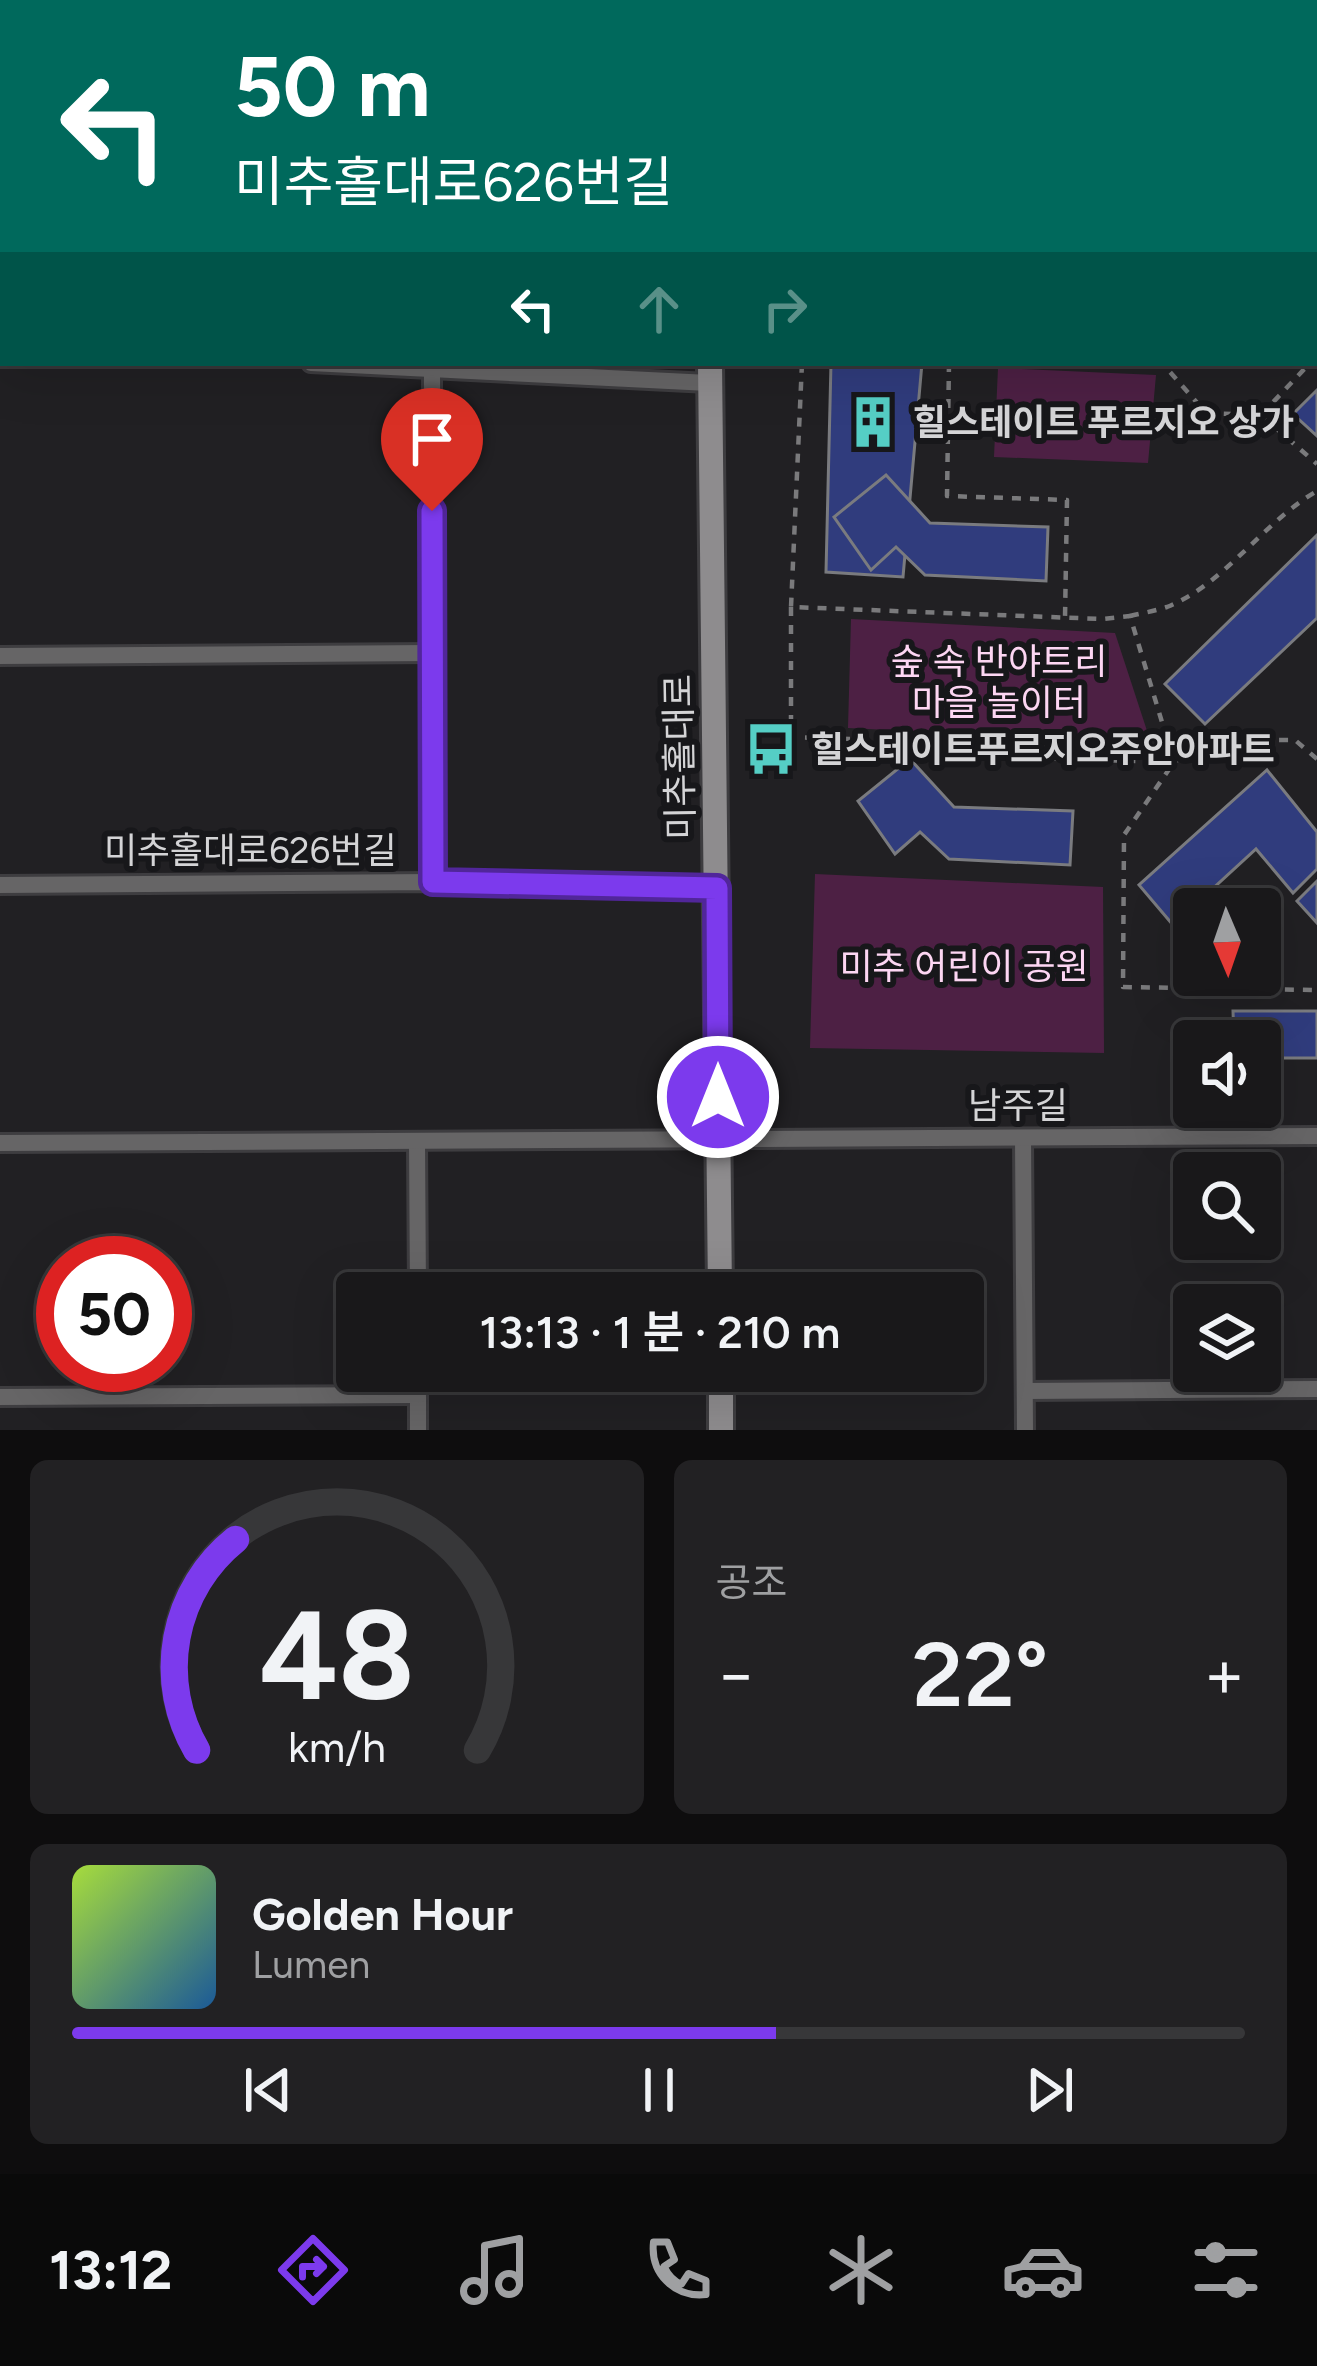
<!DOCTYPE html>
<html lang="ko">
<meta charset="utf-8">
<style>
body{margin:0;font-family:Figtree,"Noto Sans KR",sans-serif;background:#222123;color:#f1f3f6;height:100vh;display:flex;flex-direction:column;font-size:45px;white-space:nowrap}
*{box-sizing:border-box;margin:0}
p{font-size:39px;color:#9fa0a2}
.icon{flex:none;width:66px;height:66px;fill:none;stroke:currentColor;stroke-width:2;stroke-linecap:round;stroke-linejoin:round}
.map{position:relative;height:1430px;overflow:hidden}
.panel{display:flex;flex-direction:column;gap:30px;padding:30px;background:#0e0d0e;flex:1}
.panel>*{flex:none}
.banner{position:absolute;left:0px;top:0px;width:1317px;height:366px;box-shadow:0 12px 48px #0002,0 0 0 3px #373739;background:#00695c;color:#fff;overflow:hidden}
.needle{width:78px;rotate:178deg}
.fabs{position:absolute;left:1173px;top:888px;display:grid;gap:24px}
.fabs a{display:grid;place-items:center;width:108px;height:108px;border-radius:12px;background:#19181a;box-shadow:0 12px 48px #0002,0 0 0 3px #373739;font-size:60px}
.speed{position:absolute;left:36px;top:1236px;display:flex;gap:24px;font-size:60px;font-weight:700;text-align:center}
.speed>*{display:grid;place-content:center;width:156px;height:156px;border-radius:50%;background:#19181a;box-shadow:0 12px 48px #0002,0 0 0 3px #373739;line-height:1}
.speed .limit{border:18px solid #d22;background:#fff;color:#111}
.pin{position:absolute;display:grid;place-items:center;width:102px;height:102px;color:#fff;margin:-123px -51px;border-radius:50% 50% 50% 0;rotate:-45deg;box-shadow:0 0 12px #0007}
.pin .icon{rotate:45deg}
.me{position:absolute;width:132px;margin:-66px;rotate:0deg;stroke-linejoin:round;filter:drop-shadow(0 0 9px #0008)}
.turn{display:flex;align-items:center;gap:42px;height:252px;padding:0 36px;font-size:54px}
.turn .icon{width:156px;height:156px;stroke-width:2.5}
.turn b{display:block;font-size:84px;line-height:102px}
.lanes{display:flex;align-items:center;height:114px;padding:0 36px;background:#0003;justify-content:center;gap:60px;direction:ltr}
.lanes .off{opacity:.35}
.big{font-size:90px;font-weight:600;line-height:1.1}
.panel .tile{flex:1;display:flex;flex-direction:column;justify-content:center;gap:18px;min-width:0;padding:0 42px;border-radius:18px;background:#222123}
.panel .dial{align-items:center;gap:0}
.dial svg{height:312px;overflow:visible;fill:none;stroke:#373739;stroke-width:7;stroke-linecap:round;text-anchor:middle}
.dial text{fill:#f1f3f6;stroke:none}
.song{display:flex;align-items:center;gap:36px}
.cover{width:144px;height:144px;border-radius:18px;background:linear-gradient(135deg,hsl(80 70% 55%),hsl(210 70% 35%))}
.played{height:12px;border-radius:6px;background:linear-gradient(90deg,#7c3aed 60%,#373739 60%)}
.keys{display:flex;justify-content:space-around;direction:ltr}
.heat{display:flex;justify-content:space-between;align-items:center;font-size:66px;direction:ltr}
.panel .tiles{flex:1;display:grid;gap:30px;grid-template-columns:1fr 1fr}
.tile:last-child{grid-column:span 2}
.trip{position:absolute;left:336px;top:1272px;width:648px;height:120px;border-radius:12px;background:#19181a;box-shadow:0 12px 48px #0002,0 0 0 3px #373739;font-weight:600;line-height:120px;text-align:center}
.tabs{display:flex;height:192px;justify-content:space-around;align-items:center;background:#0a0a0a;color:#9fa0a2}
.tabs .icon{width:84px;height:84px}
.tabs .selected{color:#7c3aed}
.tabs b{font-size:54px;color:#f1f3f6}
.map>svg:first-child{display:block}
.green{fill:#4d2044}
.building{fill:#303c7d;stroke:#7a7b7f;stroke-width:3}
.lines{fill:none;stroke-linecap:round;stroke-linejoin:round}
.service-casing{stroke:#3e3d40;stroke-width:22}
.minor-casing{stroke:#3e3d40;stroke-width:30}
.tertiary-casing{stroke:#3e3d40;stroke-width:30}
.secondary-casing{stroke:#3e3d40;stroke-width:30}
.path{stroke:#7a7a7c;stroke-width:4.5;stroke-dasharray:9 9;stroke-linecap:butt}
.service{stroke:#666566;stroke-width:16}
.minor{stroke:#666566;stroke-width:24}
.tertiary{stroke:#666566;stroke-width:24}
.secondary{stroke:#8e8c8e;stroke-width:24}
.route-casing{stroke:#51269a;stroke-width:30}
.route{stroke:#7c3aed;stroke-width:21}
.labels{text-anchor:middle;stroke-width:12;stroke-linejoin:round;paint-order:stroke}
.poi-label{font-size:36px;font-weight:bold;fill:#d4d4d6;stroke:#17171a;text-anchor:start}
.park-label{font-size:36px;fill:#fdd6f3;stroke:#17171a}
.street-label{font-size:36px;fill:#d4d4d6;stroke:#17171a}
</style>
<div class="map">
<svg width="1317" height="1430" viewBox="0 0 1317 1430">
<rect width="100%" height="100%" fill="#212023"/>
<g class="green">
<path d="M998 368 1156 375 1148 463 994 457Z"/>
<path d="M851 619 1115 633 1151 743 848 728Z"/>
<path d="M815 874 1103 887 1104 1053 810 1048Z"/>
</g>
<g class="building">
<path d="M831 363H922L903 577 826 572Z"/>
<path d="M1317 390V436L1293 414Z"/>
<path d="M886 475 930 523 1048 527 1046 581 925 575 896 547 871 570 834 517Z"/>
<path d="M1317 535V618L1205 724 1165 684Z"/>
<path d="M910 759 954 807 1073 811 1070 865 949 859 920 832 895 854 858 801Z"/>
<path d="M1267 770 1317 832V869L1293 893 1256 849 1173 925 1139 885Z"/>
<path d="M1317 881V923L1297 901Z"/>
<path d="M1233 1011H1317V1058H1260V1041H1234Z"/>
</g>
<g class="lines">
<g class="service-casing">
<g id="service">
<path d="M6 3V0"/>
<path d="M1255 3V0"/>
<path d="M0 348H3"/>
<path d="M311 363 709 383"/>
<path d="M432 369 433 882"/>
<path d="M0 656 432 653"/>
<path d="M0 885 433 882 717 888"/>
<path d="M1023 1138 1025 1430"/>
<path d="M417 1142 418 1293"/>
<path d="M0 1143 1317 1136"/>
<path d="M418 1371V1430"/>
<path d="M1025 1391 1317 1389"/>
<path d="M0 1397 418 1395"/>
</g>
</g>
<g class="minor-casing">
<path id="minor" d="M0 144 2 60"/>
</g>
<g class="tertiary-casing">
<path id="tertiary" d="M641 3 642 0"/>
</g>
<g class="secondary-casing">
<g id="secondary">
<path d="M708 0V3"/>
<path d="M0 60H3"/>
<path d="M1314 87H1317"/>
<path d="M1314 141H1317"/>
<path d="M710 363 720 1293"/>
<path d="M721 1371V1430"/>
</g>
</g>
<g class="path">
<path d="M1314 359 1317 356"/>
<path d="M949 363 947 496 1067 500 1065 618"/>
<path d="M1138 363 1163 364 1206 413 1261 415 1317 464"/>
<path d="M1261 415 1310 363"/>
<path d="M791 607V737L905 741 949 756 1174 762 1130 616 1102 619 791 607 802 363"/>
<path d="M1130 616C1142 613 1155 611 1167 607 1225 584 1263 522 1317 491"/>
<path d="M1317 759 1295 740H1215L1174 762 1124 835 1123 987 1317 990"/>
</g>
<use href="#service" class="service"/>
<use href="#minor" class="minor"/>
<use href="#tertiary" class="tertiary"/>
<use href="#secondary" class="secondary"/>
</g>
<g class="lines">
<g class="route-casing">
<path id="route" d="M432 511 433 882 717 888 718 1097"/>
</g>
<use href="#route" class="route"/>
</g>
<defs>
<g id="building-bare" transform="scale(4.14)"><path d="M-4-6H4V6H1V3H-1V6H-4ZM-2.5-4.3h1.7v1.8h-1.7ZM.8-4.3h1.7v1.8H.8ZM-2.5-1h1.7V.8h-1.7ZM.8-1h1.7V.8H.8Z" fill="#55cec5" stroke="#17171a" stroke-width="2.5" paint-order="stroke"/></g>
<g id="bus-bare" transform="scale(4.14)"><path d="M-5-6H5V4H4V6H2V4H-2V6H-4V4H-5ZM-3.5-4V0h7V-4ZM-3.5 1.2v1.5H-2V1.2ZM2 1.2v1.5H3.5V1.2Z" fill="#55cec5" stroke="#17171a" stroke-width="2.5" paint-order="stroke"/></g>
</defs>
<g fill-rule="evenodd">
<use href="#building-bare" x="873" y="422"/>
<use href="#bus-bare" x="771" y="749"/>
</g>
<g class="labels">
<g class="poi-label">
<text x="913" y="435">힐스테이트 푸르지오 상가</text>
<text x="811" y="762">힐스테이트푸르지오주안아파트</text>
</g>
<g class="park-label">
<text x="999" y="674">숲 속 반야트리<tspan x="999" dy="41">마을 놀이터</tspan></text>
<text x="964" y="979">미추 어린이 공원</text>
</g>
<g class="street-label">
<text transform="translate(679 757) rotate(-91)" y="13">미추홀대로</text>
<text x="250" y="863">미추홀대로626번길</text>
<text x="1018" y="1118">남주길</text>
</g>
</g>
</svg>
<div class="fabs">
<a><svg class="needle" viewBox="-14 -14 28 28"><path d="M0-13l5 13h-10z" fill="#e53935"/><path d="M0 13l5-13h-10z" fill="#9fa0a2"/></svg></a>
<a><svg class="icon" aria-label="sound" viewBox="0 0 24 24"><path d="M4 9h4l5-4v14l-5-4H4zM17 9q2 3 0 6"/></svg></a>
<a><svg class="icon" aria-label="search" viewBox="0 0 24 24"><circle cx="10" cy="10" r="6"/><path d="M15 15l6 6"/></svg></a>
<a><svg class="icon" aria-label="layers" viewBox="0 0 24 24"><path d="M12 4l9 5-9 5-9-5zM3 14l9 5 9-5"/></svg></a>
</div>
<div class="speed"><div class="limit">50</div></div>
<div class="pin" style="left:432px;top:511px;background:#d93025"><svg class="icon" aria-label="arrive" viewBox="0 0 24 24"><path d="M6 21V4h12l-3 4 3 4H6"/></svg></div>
<svg class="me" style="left:718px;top:1097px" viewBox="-20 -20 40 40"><circle r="17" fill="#7c3aed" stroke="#fff" stroke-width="3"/><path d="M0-11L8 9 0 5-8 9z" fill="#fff"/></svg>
<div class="trip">13:13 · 1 분 · 210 m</div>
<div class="banner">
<div class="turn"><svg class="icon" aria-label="left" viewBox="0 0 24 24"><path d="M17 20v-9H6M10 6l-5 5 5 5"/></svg><div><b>50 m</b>미추홀대로626번길</div></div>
<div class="lanes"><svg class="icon" aria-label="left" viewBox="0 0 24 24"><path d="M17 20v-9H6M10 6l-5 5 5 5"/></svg><svg class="icon off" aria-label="ahead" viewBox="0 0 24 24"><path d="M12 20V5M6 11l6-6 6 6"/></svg><svg class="icon off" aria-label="right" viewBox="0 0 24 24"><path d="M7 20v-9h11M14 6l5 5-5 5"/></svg></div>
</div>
</div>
<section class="panel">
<div class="tiles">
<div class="tile dial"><svg viewBox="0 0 100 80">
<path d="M14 69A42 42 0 1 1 86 69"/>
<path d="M14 69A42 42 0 0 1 24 15" stroke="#7c3aed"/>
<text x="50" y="56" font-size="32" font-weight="700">48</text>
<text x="50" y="72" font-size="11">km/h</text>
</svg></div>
<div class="tile"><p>공조</p>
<div class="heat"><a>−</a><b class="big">22°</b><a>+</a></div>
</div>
<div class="tile">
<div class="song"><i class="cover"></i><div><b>Golden Hour</b><p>Lumen</p></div></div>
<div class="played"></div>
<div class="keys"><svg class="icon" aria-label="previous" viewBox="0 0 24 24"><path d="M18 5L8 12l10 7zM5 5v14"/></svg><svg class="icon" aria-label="pause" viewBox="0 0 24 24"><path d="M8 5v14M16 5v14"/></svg><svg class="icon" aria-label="next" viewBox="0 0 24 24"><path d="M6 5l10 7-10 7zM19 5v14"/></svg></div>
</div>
</div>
</section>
<nav class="tabs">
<b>13:12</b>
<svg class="icon selected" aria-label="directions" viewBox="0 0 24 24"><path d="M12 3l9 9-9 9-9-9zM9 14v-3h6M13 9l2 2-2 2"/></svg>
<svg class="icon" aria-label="music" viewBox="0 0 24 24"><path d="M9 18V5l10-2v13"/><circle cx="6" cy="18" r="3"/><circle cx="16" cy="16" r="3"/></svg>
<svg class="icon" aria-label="phone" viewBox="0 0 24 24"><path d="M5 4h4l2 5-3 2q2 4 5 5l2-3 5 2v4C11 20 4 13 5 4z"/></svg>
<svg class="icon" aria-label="climate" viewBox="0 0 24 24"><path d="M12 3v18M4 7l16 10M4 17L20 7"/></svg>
<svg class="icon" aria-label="car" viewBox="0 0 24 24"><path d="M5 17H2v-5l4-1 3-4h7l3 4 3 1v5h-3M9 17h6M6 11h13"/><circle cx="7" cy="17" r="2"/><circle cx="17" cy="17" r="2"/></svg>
<svg class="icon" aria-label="filters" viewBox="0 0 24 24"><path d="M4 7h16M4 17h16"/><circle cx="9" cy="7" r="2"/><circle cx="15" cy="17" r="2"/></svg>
</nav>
